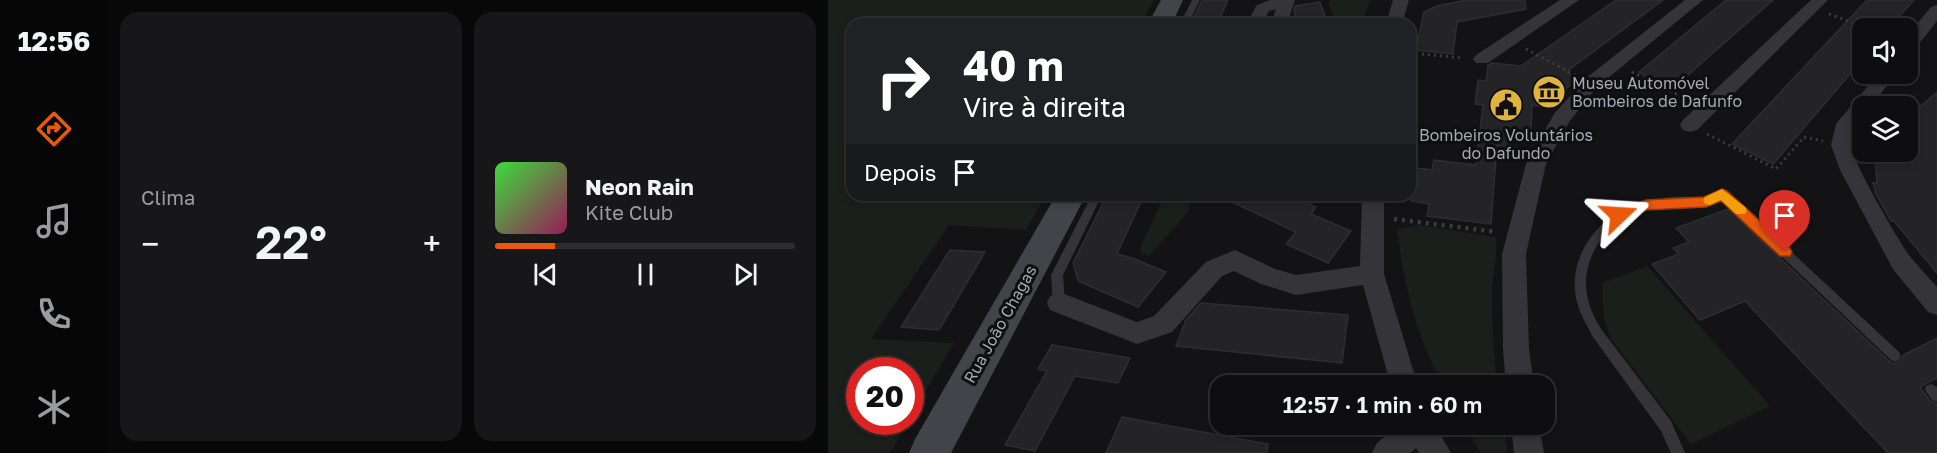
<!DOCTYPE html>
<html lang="pt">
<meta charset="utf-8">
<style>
body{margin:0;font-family:"Golos Text",sans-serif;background:#171719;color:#f1f3f6;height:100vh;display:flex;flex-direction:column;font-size:22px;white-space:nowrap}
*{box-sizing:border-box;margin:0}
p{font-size:20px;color:#9b9c9f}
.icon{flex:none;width:33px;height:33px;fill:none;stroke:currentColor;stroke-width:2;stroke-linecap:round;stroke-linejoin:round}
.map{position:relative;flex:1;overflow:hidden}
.drawer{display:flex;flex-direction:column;gap:12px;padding:12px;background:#080809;width:720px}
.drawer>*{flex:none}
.hud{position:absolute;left:18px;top:18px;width:570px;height:183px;border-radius:18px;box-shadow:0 3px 9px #0003,0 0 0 2px #2e2e30;background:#202124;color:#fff;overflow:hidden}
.fabs{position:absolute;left:1024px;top:18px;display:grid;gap:12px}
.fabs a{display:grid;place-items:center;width:66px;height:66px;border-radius:12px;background:#0e0e10;box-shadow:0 3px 9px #0003,0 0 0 2px #2e2e30;font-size:30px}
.speed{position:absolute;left:18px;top:357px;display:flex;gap:12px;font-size:30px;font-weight:700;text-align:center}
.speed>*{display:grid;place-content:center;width:78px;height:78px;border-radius:50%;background:#0e0e10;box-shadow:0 3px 9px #0003,0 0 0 2px #2e2e30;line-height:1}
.speed .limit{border:9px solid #d22;background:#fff;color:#111}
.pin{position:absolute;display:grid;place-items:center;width:51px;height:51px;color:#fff;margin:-62px -26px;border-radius:50% 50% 50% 0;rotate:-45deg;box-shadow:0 0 6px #0007}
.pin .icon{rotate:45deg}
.me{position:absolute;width:66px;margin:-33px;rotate:70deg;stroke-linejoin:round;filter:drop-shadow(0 0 4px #0008)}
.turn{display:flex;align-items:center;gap:21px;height:126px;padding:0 18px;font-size:27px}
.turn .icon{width:78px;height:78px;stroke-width:2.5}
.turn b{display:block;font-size:42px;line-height:51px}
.then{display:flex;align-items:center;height:57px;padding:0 18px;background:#0003;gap:12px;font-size:22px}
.big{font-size:45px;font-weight:600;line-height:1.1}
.drawer .tile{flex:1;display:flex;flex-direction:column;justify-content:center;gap:9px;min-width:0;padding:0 21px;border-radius:18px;background:#171719}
.song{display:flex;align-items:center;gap:18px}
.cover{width:72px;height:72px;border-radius:9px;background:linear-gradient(135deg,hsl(120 70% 55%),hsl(330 70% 35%))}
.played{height:6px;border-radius:3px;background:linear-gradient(90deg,#ea580c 20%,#2e2e30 20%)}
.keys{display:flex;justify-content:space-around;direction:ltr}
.heat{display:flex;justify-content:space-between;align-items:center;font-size:33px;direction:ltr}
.drawer .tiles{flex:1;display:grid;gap:12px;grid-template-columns:repeat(2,1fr)}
.trip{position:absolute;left:382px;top:375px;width:345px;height:60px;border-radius:18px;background:#0e0e10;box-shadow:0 3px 9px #0003,0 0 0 2px #2e2e30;font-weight:600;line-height:60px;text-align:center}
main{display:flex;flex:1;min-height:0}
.menu{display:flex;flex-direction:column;width:108px;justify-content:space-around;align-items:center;background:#060606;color:#9b9c9f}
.menu .icon{width:42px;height:42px}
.menu .on{color:#ea580c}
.menu b{font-size:27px;color:#f1f3f6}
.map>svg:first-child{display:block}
.green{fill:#1a1f1b}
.building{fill:#242326;stroke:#2e2e31;stroke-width:1.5}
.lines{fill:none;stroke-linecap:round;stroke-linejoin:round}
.path-far1{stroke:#3b3c40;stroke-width:3;stroke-dasharray:2 4;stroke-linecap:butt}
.path{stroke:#3b3c40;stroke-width:4.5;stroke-dasharray:3 5;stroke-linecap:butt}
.lane{fill:#353539;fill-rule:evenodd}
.street{fill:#353539;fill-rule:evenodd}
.secondary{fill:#434449;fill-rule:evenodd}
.route{fill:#ea580c;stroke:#983908;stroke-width:1.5}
.slow{fill:#f59e0b}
.labels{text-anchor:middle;stroke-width:6;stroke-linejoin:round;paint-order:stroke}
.poi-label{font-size:16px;fill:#a6aab4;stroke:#0f0e10;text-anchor:start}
.street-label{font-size:16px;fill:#a6aab4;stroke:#0f0e10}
</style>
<main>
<nav class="menu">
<b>12:56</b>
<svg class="icon on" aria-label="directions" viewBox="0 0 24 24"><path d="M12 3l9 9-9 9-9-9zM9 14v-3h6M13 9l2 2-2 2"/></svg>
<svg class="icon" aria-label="music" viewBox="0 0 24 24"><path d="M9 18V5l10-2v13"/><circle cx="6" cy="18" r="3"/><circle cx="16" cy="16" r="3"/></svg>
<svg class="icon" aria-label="phone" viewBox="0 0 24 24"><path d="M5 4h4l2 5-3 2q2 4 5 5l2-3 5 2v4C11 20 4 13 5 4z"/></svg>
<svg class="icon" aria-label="climate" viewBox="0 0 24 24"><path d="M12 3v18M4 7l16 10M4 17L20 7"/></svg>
</nav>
<section class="drawer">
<div class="tiles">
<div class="tile"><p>Clima</p>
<div class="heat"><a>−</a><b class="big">22°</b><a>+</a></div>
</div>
<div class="tile">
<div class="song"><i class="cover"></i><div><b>Neon Rain</b><p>Kite Club</p></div></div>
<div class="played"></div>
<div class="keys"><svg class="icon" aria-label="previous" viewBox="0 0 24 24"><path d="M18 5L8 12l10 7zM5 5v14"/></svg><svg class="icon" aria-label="pause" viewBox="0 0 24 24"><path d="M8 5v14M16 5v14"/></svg><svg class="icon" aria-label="next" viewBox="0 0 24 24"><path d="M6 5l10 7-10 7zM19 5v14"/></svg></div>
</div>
</div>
</section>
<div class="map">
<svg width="1109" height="453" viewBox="0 0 1109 453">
<rect width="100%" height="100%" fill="#131315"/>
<g class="green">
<path d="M0 0H326L313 24H24V195H218L198 230 121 225 43 339 126 343 83 417 82 370H32V422H80L62 453H0Z"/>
<path d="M502 0H541L542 1 534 24H508L501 4Z"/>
<path d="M347 195 359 200 362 210 321 256 314 254 311 250 334 201Z"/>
<path d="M589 225 668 237C670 250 665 274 664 288 663 321 666 353 669 385H615C588 337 576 284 569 229Z"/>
<path d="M819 266 942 406 863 444 783 339 776 318 774 283Z"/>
<path d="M636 425H676L679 453H653Z"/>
</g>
<g class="building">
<path d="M374 0H400L389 24H363Z"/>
<path d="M639 0H697L698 9 629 22 625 54 588 50 596 12 609 6Z"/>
<path d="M788 0H835L738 72 749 78 721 107 704 105 703 130 696 129 695 137 684 135 683 147 669 145 663 224 599 216 601 204 583 201 589 168 604 170 606 160 648 165 655 105 647 104 650 80 658 81 660 65 664 63 693 66Z"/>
<path d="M898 0H945L844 89 811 72Z"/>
<path d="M1039 0H1086L1061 28H1035V59L945 164 904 144Z"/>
<path d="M492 2 500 24H469L466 11 467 6Z"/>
<path d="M1109 92V273L1066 221H1063L1048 194 1045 183H1049L1047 152H1080V137L1083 133 1085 135 1092 107Z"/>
<path d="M279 195H316L289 254 304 258 338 272 310 307 250 281 245 263Z"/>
<path d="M389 195H461L488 207 483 214 523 231 500 263 458 244 468 232Z"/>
<path d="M900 209 1062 362 1066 364 1072 362 1075 355 1109 338V378L1092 387 1102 401 1109 404V453H1060L917 301 872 320 824 264 851 254 845 248 861 242 848 228Z"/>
<path d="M122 250 157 252 111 330 73 327Z"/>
<path d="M373 303 520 315 514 363 348 346 358 320Z"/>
<path d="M224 345 302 358 290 383 247 376 207 451 177 445 219 371 210 369Z"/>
<path d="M294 417 440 444 439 453H278Z"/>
</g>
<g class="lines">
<g class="path-far1">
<path d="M1001 14 1039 28"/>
<path d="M698 49 747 75"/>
<path d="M582 53 635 58"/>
<path d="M804 72 862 101"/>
<path d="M879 134 948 169 976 137 995 141"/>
</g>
<path class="path" d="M566 219 669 232"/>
<g class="lane">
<path d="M364 0H372L360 24H352Z"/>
<path d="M894 190 898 191 1071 352 1073 356 1071 360 1067 362 1063 360 893 199C879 207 873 205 857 205 844 205 829 206 816 209 784 217 756 253 758 286 759 302 765 316 773 329L843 421 857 453H843L833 431 765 337C757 322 748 307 747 290 743 248 779 209 818 201 833 198 849 196 864 197 868 197 873 199 878 198 883 197 888 192 894 190Z"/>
<path d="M264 195H274L235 275 237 303 235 306 231 308 227 306 225 303 223 275Z"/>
<path d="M1103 384 1109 387V402L1104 400 1097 390 1098 386Z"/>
</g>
<g class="street">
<path d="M442 0H467L459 24H443L448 9 441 11 434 24H418L429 5Z"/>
<path d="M565 0H581L574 24H558Z"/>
<path d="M732 0H751L660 63H648L645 59 648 55Z"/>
<path d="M857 0H875L769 87 741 122 718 164 698 254 701 349 706 386H678L675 349 674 254 698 164 726 114 757 79Z"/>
<path d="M983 0H1000L869 130 862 132 855 130 852 125 855 120Z"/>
<path d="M1109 5V21L1086 50 1080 51V35L1103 7Z"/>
<path d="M1050 74H1068L1043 106H1035C1035 121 1021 129 1023 145 1025 163 1069 238 1081 255 1089 266 1100 276 1109 287V315L1100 312 1065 269 1012 170 1003 145 1008 124Z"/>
<path d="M534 195H556V274L590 386H563L535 285 468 295 433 284 406 271 394 276 344 332 309 344 222 310 219 303 222 296 231 292 309 322 326 316 378 262 407 250 447 269 468 275 532 266Z"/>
<path d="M572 424H606L623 453H591L588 448 582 453H544L549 443Z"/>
<path d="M683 424H711L716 453H686Z"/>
</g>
<g class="secondary">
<path d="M333 0H355L344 24H320Z"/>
<path d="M228 195H258L123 453H81L87 439Z"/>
</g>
</g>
<path class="route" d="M894 189 899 191 962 248 964 252 962 256H952L893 201 878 207 819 210 791 220 785 215 786 211 818 200 876 197Z"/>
<path class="slow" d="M894 189 917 207 919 210 917 214H908L893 200 882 205 877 204 875 200 877 197Z"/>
<defs>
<g id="museum-disc" transform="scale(1.725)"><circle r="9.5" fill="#e1b33f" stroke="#0f0e10"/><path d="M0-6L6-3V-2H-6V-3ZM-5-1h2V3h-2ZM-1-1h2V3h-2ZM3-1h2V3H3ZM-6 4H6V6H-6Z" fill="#111"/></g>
<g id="civic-disc" transform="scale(1.725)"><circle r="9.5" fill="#e1b33f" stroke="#0f0e10"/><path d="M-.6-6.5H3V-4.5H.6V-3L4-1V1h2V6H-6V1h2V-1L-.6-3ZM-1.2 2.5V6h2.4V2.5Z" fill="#111"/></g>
</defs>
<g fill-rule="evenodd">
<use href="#museum-disc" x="721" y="92"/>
<use href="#civic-disc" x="678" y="105"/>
</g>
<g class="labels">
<g class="poi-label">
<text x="744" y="89">Museu Automóvel<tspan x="744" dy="18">Bombeiros de Dafunfo</tspan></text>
<text x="678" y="141" text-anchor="middle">Bombeiros Voluntários<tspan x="678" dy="18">do Dafundo</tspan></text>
</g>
<g class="street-label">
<text transform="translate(172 324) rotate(-61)" y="6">Rua João Chagas</text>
</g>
</g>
</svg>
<div class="fabs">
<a><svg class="icon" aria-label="sound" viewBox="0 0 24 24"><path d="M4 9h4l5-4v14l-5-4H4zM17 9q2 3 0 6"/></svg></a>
<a><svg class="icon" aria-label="layers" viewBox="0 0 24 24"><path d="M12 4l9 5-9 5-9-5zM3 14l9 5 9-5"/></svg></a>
</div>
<div class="speed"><div class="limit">20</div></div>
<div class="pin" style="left:957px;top:252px;background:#d93025"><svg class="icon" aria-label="arrive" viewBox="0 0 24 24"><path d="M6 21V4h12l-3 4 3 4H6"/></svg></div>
<svg class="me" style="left:791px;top:215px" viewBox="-20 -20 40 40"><path d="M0-17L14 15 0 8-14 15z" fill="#ea580c" stroke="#fff" stroke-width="4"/></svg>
<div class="trip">12:57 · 1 min · 60 m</div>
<div class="hud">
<div class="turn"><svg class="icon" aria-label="right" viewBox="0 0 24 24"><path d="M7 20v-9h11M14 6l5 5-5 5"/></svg><div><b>40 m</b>Vire à direita</div></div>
<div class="then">Depois<svg class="icon" aria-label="arrive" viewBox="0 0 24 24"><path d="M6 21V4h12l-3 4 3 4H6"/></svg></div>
</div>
</div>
</main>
